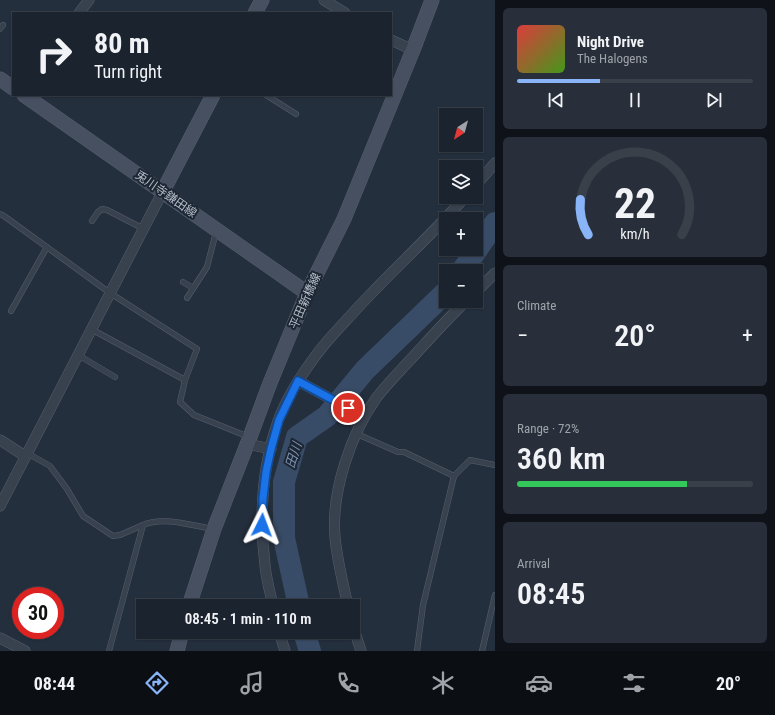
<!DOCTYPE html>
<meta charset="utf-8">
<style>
body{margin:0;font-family:"Roboto Condensed","Noto Sans JP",sans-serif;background:#282f3a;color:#f1f3f6;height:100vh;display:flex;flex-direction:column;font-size:15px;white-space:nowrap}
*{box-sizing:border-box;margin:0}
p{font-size:13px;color:#a0a4aa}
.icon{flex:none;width:22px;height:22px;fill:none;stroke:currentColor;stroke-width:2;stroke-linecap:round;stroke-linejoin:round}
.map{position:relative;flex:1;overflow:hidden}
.panel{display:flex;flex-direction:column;gap:8px;padding:8px;background:#0f1319;width:280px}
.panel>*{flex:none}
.hud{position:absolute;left:12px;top:12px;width:380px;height:84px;border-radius:0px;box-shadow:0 1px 3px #0004,0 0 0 1px #39404a;background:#1b232e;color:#f1f3f6;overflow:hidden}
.needle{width:26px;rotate:216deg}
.tools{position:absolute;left:439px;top:108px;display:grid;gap:8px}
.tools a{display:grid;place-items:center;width:44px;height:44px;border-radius:0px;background:#1b232e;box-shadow:0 1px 3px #0004,0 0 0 1px #39404a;font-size:20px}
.speed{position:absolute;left:12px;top:587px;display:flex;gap:8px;font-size:20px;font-weight:700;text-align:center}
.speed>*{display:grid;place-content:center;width:52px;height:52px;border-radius:50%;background:#1b232e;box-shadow:0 1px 3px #0004,0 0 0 1px #39404a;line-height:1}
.speed .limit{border:6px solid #d22;background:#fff;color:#111}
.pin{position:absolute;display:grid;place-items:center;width:34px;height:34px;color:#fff;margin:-17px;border:2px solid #fff;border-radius:50%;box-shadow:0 1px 4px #0007}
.me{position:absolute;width:44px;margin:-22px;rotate:3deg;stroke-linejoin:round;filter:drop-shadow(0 0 3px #0008)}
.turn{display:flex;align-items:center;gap:14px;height:84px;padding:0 16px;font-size:18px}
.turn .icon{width:52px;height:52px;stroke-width:2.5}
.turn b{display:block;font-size:28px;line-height:34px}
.big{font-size:30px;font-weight:600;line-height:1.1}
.panel .tile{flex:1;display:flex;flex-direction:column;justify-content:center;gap:6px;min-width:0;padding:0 14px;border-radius:6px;background:#282f3a}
.panel .dial{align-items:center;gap:0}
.dial svg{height:104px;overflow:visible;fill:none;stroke:#39404a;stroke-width:7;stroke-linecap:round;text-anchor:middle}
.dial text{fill:#f1f3f6;stroke:none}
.song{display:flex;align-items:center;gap:12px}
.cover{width:48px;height:48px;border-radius:6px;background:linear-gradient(135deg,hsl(0 70% 55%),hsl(100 70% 35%))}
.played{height:4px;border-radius:2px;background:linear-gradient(90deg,#8ab4f8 35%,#39404a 35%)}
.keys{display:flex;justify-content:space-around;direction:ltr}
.heat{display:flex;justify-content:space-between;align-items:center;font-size:22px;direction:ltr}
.charge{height:6px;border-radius:3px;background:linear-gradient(90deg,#34c759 72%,#39404a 0)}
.trip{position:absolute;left:136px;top:599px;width:224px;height:40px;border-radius:0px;background:#1b232e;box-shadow:0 1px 3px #0004,0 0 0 1px #39404a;font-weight:600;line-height:40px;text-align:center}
.menu{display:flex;height:64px;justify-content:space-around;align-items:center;background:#0b0e12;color:#a0a4aa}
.menu .icon{width:28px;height:28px}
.menu .active{color:#8ab4f8}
.menu b{font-size:18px;color:#f1f3f6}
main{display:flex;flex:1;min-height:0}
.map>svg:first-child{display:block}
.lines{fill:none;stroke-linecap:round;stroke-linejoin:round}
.river{stroke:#394c67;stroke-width:22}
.lane-casing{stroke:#565f6c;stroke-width:6}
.street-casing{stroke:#565f6c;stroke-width:11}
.secondary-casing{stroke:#565f6c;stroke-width:15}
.lane{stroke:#38414e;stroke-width:5}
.street{stroke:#38414e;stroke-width:10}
.secondary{stroke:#465061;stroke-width:14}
.route-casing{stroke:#114b97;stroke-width:10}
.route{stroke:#1a73e8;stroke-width:7}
.labels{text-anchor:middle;stroke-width:4;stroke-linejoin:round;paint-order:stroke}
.street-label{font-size:12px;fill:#b4bcc9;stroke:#1d2633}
.water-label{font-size:13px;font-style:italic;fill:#7c92b1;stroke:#1d2633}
</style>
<main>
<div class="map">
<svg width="495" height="651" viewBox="0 0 495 651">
<rect width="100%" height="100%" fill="#242f3e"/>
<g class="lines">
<g class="river">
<path d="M462 271 495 223"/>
<path d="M299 606 284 538V482L297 437 327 416 365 370 446 292"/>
<path d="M304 632 310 651"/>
</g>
<g class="lane-casing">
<g id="lane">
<path d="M0 29 3 25"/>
<path d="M266 95 296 114"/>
<path d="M0 214 4 216 110 293 197 349 185 380 180 402 194 415 249 437"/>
<path d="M92 221 98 212 102 209 107 210 144 229"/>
<path d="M183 282 193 288"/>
<path d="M187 298 207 267 216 232"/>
<path d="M11 311 47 247"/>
<path d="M91 329 185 380"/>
<path d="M78 355 115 377"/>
<path d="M357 434 398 452H404L454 476"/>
<path d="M27 453 50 466 67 489 83 516 113 536 120 535 143 525"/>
<path d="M109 651 143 525C163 516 191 525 212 529"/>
<path d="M417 651 423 605 454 476 470 460 495 465"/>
<path d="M482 651 495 595"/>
</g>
</g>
<g class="street-casing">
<g id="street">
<path d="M324 0 345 13"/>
<path d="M79 13 89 0"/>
<path d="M391 40 413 50"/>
<path d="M476 185 495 163"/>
<path d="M476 292 495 273"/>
<path d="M298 381 364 417"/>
<path d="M0 440 25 456"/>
<path d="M248 444 271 449"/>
<path d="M0 506 163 191"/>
<path d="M273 606C270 592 266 578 265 565 259 517 262 467 278 421 286 399 300 377 314 358 325 342 339 328 352 314 388 274 429 238 465 197"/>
<path d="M348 606C343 583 337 560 335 537 331 492 351 433 377 397 387 384 399 372 410 360 425 344 440 327 456 311L466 301"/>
<path d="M353 626 361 651"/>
<path d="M279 632 285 651"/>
<path d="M0 638 25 651"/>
</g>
</g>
<g class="secondary-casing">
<g id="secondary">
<path d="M255 13 262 0"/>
<path d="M0 79 13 88"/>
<path d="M24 95 307 293"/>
<path d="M163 191 213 95"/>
<path d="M189 606 214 529 250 437 270 383 307 293 344 219 413 50 432 0"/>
<path d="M177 651 182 632"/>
</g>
</g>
<use href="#lane" class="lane"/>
<use href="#street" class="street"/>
<use href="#secondary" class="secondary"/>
</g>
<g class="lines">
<g class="route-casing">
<path id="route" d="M262 525 263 498 266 472 271 449 279 420 298 381 348 408"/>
</g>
<use href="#route" class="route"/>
</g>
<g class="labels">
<g class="street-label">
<text transform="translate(166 194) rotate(35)" y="4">兎川寺鎌田線</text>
<text transform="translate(305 301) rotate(-66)" y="4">平田新橋線</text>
</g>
<g class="water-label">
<text transform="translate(293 455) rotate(-72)" y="5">田川</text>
</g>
</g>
</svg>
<div class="tools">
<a><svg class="needle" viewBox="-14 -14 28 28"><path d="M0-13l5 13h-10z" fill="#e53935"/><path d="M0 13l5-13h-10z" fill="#a0a4aa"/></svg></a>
<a><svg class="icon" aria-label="layers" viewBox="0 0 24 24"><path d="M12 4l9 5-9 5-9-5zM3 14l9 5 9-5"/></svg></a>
<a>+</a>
<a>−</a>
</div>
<div class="speed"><div class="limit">30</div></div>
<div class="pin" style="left:348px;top:408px;background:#d93025"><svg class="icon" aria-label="arrive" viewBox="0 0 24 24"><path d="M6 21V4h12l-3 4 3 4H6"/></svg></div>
<svg class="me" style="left:262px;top:525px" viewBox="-20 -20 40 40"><path d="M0-17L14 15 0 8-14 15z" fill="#1a73e8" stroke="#fff" stroke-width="4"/></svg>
<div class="trip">08:45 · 1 min · 110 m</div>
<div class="hud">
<div class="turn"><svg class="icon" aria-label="right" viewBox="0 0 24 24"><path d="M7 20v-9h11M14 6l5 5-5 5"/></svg><div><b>80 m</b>Turn right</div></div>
</div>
</div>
<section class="panel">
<div class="tile">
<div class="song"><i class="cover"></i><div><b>Night Drive</b><p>The Halogens</p></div></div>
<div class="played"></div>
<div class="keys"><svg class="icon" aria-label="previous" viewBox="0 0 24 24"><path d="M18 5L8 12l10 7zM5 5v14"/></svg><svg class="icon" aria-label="pause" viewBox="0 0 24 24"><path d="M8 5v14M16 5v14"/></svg><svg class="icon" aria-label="next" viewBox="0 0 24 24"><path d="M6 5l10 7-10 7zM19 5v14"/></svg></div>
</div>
<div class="tile dial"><svg viewBox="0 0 100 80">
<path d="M14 69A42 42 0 1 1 86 69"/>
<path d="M14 69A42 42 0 0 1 8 42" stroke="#8ab4f8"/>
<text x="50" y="56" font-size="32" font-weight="700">22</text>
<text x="50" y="72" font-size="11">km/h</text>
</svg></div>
<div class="tile"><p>Climate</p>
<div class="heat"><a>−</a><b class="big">20°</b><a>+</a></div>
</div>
<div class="tile"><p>Range · 72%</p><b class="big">360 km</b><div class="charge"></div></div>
<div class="tile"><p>Arrival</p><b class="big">08:45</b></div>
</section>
</main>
<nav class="menu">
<b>08:44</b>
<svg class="icon active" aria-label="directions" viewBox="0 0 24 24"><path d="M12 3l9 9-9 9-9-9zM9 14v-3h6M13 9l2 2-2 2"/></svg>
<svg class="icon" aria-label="music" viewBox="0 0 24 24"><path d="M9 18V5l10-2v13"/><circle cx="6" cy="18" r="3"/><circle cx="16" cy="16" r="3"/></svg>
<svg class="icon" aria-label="phone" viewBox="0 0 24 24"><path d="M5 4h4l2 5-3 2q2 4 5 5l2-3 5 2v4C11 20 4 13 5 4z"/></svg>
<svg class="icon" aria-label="climate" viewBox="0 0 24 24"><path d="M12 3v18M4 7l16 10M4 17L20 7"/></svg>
<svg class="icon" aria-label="car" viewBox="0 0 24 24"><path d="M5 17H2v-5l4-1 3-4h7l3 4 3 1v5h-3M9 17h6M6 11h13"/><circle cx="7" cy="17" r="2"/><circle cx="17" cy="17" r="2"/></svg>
<svg class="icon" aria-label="filters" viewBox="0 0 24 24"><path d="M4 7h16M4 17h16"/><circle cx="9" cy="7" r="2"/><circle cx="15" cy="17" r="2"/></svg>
<b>20°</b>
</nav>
